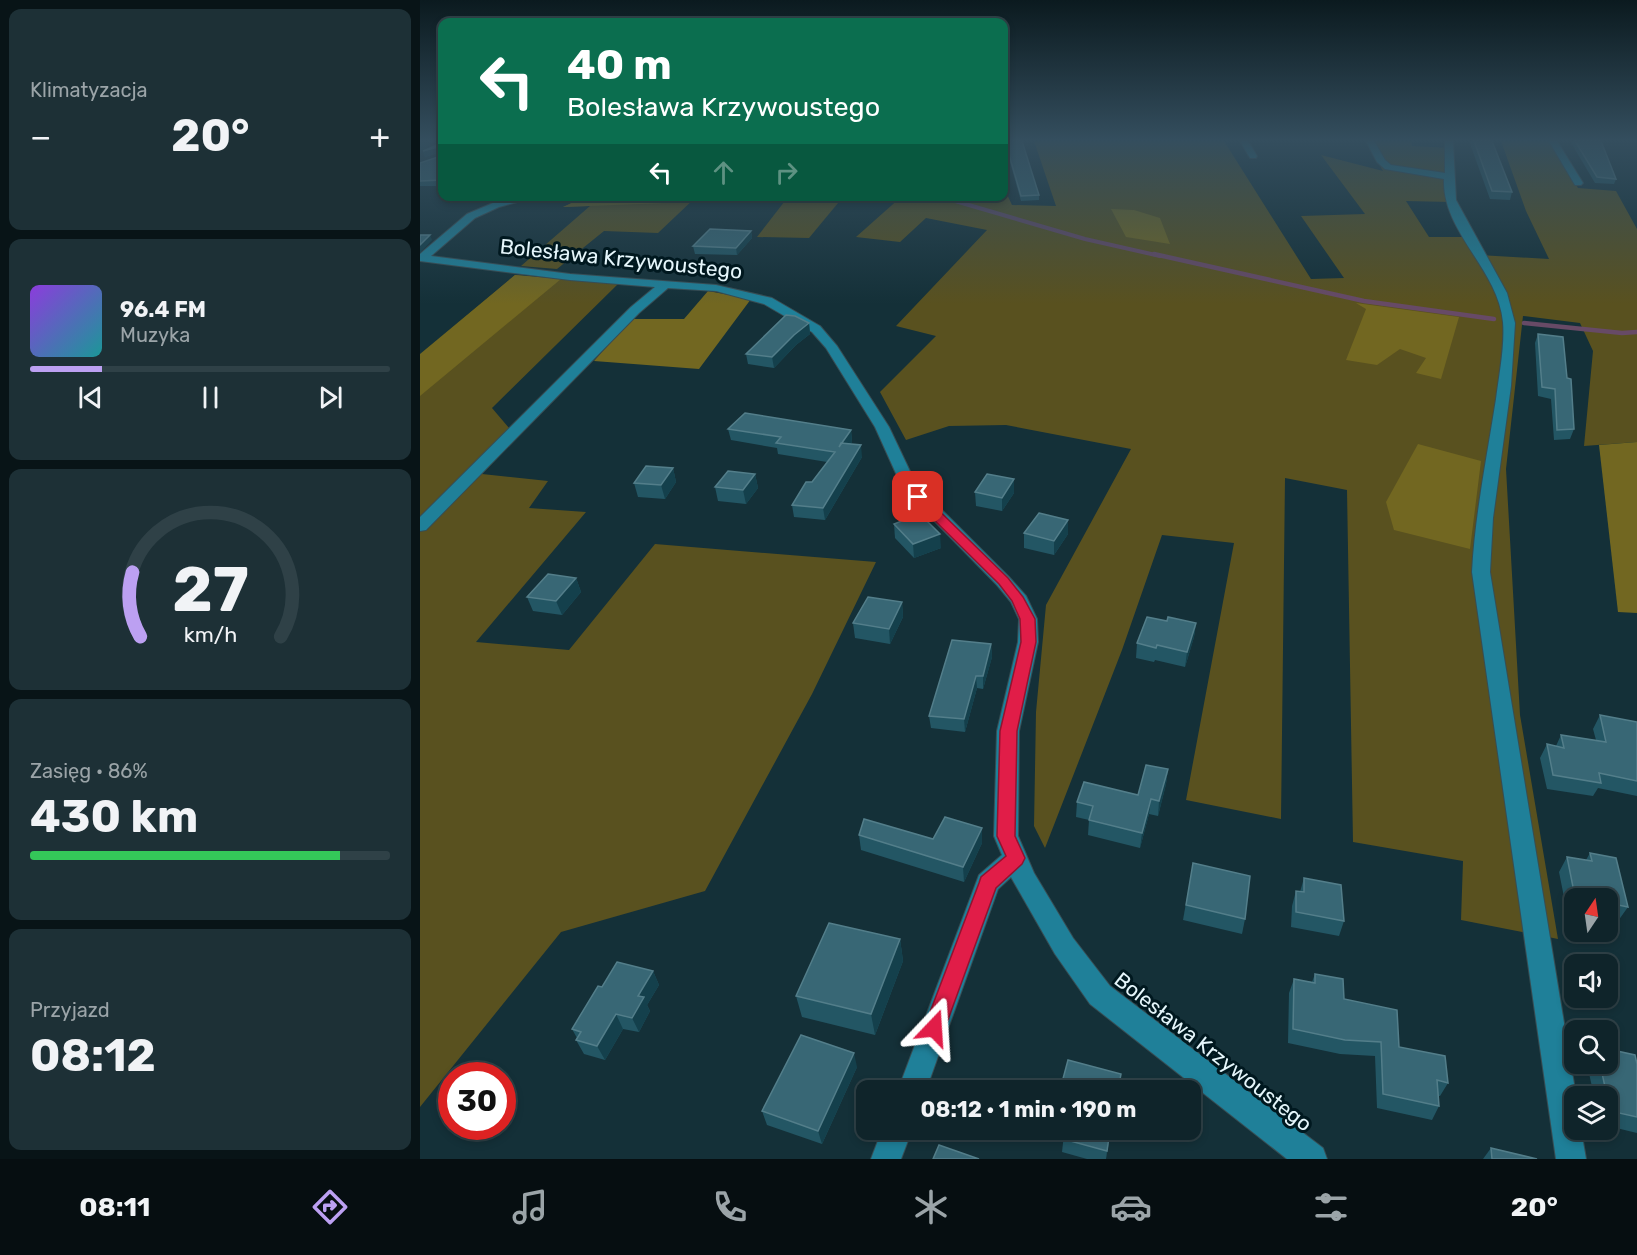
<!DOCTYPE html>
<html lang="pl">
<meta charset="utf-8">
<style>
body{margin:0;font-family:Rubik,sans-serif;background:#1d3036;color:#f1f3f6;height:100vh;display:flex;flex-direction:column;font-size:22px;white-space:nowrap}
*{box-sizing:border-box;margin:0}
p{font-size:20px;color:#9ba4a8}
.icon{flex:none;width:33px;height:33px;fill:none;stroke:currentColor;stroke-width:2;stroke-linecap:round;stroke-linejoin:round}
.map{position:relative;flex:1;overflow:hidden}
.drawer{display:flex;flex-direction:column;gap:9px;padding:9px;background:#081417;width:420px}
.drawer>*{flex:none}
.hud{position:absolute;left:18px;top:18px;width:570px;height:183px;border-radius:12px;box-shadow:0 3px 9px #0003,0 0 0 2px #2f4147;background:#0b6e4f;color:#fff;overflow:hidden}
.needle{width:39px;rotate:13deg}
.buttons{position:absolute;left:1144px;top:888px;display:grid;gap:12px}
.buttons a{display:grid;place-items:center;width:54px;height:54px;border-radius:12px;background:#0f242a;box-shadow:0 3px 9px #0003,0 0 0 2px #2f4147;font-size:30px}
.speed{position:absolute;left:18px;top:1062px;display:flex;gap:12px;font-size:30px;font-weight:700;text-align:center}
.speed>*{display:grid;place-content:center;width:78px;height:78px;border-radius:50%;background:#0f242a;box-shadow:0 3px 9px #0003,0 0 0 2px #2f4147;line-height:1}
.speed .limit{border:9px solid #d22;background:#fff;color:#111}
.pin{position:absolute;display:grid;place-items:center;width:51px;height:51px;color:#fff;margin:-26px;border-radius:12px;box-shadow:0 3px 9px #0006}
.me{position:absolute;width:66px;margin:-33px;rotate:20deg;stroke-linejoin:round;filter:drop-shadow(0 0 4px #0008)}
.turn{display:flex;align-items:center;gap:21px;height:126px;padding:0 30px;font-size:27px}
.turn .icon{width:78px;height:78px;stroke-width:2.5}
.turn b{display:block;font-size:42px;line-height:51px}
.lanes{display:flex;align-items:center;height:57px;padding:0 30px;background:#0003;justify-content:center;gap:30px;direction:ltr}
.lanes .off{opacity:.35}
.big{font-size:45px;font-weight:700;line-height:1.1}
.drawer .card{flex:1;display:flex;flex-direction:column;justify-content:center;gap:9px;min-width:0;padding:0 21px;border-radius:12px;background:#1d3036}
.drawer .dial{align-items:center;gap:0}
.dial svg{height:156px;overflow:visible;fill:none;stroke:#2f4147;stroke-width:7;stroke-linecap:round;text-anchor:middle}
.dial text{fill:#f1f3f6;stroke:none}
.song{display:flex;align-items:center;gap:18px}
.cover{width:72px;height:72px;border-radius:9px;background:linear-gradient(135deg,hsl(270 70% 55%),hsl(180 70% 35%))}
.played{height:6px;border-radius:3px;background:linear-gradient(90deg,#bca0f2 20%,#2f4147 20%)}
.keys{display:flex;justify-content:space-around;direction:ltr}
.heat{display:flex;justify-content:space-between;align-items:center;font-size:33px;direction:ltr}
.charge{height:9px;border-radius:4px;background:linear-gradient(90deg,#34c759 86%,#2f4147 0)}
.trip{position:absolute;left:436px;top:1080px;width:345px;height:60px;border-radius:12px;background:#0f242a;box-shadow:0 3px 9px #0003,0 0 0 2px #2f4147;font-weight:700;line-height:60px;text-align:center}
.menu{display:flex;height:96px;justify-content:space-around;align-items:center;background:#060e11;color:#9ba4a8}
.menu .icon{width:42px;height:42px}
.menu .active{color:#bca0f2}
.menu b{font-size:27px;color:#f1f3f6}
main{display:flex;flex:1;min-height:0}
.map>svg:first-child{display:block}
.green{fill:#59511f}
.forest{fill:#726721}
.lines{fill:none;stroke-linecap:round;stroke-linejoin:round}
.stream-far1{stroke:#674a66;stroke-width:4}
.stream{stroke:#674a66;stroke-width:4.5}
.minor-casing{stroke:#374d54;stroke-width:2}
.minor{fill:#1f8099;fill-rule:evenodd}
.wall{fill:#235664}
.shaded-wall{fill:#14404c}
.building{fill:#386775;stroke:#537e8a;stroke-width:1.5}
.route{fill:#e11d48;stroke:#92132f;stroke-width:1.5}
.labels{text-anchor:middle;stroke-width:6;stroke-linejoin:round;paint-order:stroke}
.street-label{font-size:21px;fill:#e5f6fb;stroke:#00181f}
</style>
<main>
<section class="drawer">
<div class="card"><p>Klimatyzacja</p>
<div class="heat"><a>−</a><b class="big">20°</b><a>+</a></div>
</div>
<div class="card">
<div class="song"><i class="cover"></i><div><b>96.4 FM</b><p>Muzyka</p></div></div>
<div class="played"></div>
<div class="keys"><svg class="icon" aria-label="previous" viewBox="0 0 24 24"><path d="M18 5L8 12l10 7zM5 5v14"/></svg><svg class="icon" aria-label="pause" viewBox="0 0 24 24"><path d="M8 5v14M16 5v14"/></svg><svg class="icon" aria-label="next" viewBox="0 0 24 24"><path d="M6 5l10 7-10 7zM19 5v14"/></svg></div>
</div>
<div class="card dial"><svg viewBox="0 0 100 80">
<path d="M14 69A42 42 0 1 1 86 69"/>
<path d="M14 69A42 42 0 0 1 10 36" stroke="#bca0f2"/>
<text x="50" y="56" font-size="32" font-weight="700">27</text>
<text x="50" y="72" font-size="11">km/h</text>
</svg></div>
<div class="card"><p>Zasięg · 86%</p><b class="big">430 km</b><div class="charge"></div></div>
<div class="card"><p>Przyjazd</p><b class="big">08:12</b></div>
</section>
<div class="map">
<svg width="1217" height="1159" viewBox="0 0 1217 1159">
<rect width="100%" height="100%" fill="#143038"/>
<g class="green">
<path d="M614 141H804L891 279 924 278 881 216 945 214 901 155 963 171 946 141H991L992 146 1031 148 1032 202 986 201 1009 237H1049L1059 255 1129 259 1106 211 1081 141H1129L1158 188 1196 191 1217 229V442L1164 446 1173 351 1160 323 1103 316 1086 469 1100 715 1138 939 1041 920 1043 861 933 842 927 490 865 478 861 819 766 800 814 543 742 535 702 650 625 848 614 826 616 712 626 605 711 449 586 425 529 426 486 440 460 392 516 336 476 326 567 230 506 218 480 242 436 237 481 197 584 196V188L592 205 636 206Z"/>
<path d="M166 197H276L238 233 184 231 137 269 101 266 170 206 143 207Z"/>
<path d="M368 197H423L389 238 337 237Z"/>
<path d="M95 275 198 284 72 408 89 428 109 425 62 474 128 481 109 508 166 512 56 642 149 650 235 544 456 562 392 694 285 891 141 932 0 1107V355Z"/>
</g>
<g class="forest">
<path d="M187 196H276V197L271 202 143 207 162 198Z"/>
<path d="M691 209 714 210 740 218 750 244 706 237Z"/>
<path d="M95 275 141 279 0 396V354Z"/>
<path d="M288 291 331 299 279 369 174 361 211 319H264Z"/>
<path d="M936 303 1039 317 1021 379 996 373 1006 358 980 349 957 365 926 360 946 309Z"/>
<path d="M1217 442V613L1198 612 1179 445Z"/>
<path d="M998 444 1061 461 1050 549 974 530 966 502Z"/>
</g>
<g class="lines">
<path class="stream-far1" d="M518 196 665 239 740 256"/>
<g class="stream">
<path d="M734 254 944 301 1074 319"/>
<path d="M1104 323 1202 333 1217 332"/>
</g>
<g class="minor-casing">
<g id="minor">
<path d="M820 141H828L837 156 836 158H830Z"/>
<path d="M946 141H954L965 160 971 165 1025 173V141H1033L1036 200 1087 293 1095 323 1091 386 1073 518 1070 572 1156 1096 1155 1130H1161L1166 1159H1136L1052 572C1055 514 1067 457 1076 399 1079 375 1085 346 1083 322 1078 269 1022 232 1024 179L965 169 957 162Z"/>
<path d="M1129 141H1137L1163 183 1161 185H1155Z"/>
<path d="M101 196H120L79 207 55 218 11 256 150 274 296 285 352 298 400 326 417 346 469 427 496 484 589 577 606 596 617 619 618 642 599 731 598 836 614 873 653 938 690 986 903 1148 907 1159H867L670 1004 635 954 591 877 578 889 506 1090H478L556 883 559 875 582 855 574 836 577 731 598 642 599 619 591 602 577 585 483 489 455 427 406 348 392 332 344 304 296 291 248 288 219 313 6 530 0 531V517L211 307 235 287 150 280 0 261V254L47 214 73 203Z"/>
<path d="M462 1130H492L481 1159H451Z"/>
</g>
</g>
<use href="#minor" class="minor"/>
</g>
<g class="wall">
<path d="M584 141H602L619 195V200L601 201Z"/>
<path d="M1049 141H1072L1092 192 1090 200 1070 199Z"/>
<path d="M1150 141H1181L1196 179 1194 184 1175 183Z"/>
<path d="M22 143V186H0V163L21 156V152L5 157 3 151Z"/>
<path d="M331 231 332 238 317 255 275 254 273 246Z"/>
<path d="M389 323 390 334 376 345 354 368 328 364 326 354Z"/>
<path d="M1118 334 1147 378 1154 429 1150 439 1134 440 1131 399 1118 396 1115 343Z"/>
<path d="M308 429 431 430 432 442 430 444 442 457 405 520 374 517 372 505 392 482 407 462 358 454 357 448 311 440Z"/>
<path d="M253 468 256 482 245 499 218 497 214 483Z"/>
<path d="M335 474 338 488 326 504 298 501 295 487Z"/>
<path d="M555 492 594 493 582 511 556 506Z"/>
<path d="M648 520V534L634 555 604 548V533Z"/>
<path d="M474 524 521 548 494 558 475 538Z"/>
<path d="M156 578 161 592 142 615 113 611 107 597Z"/>
<path d="M482 602 483 617 470 644 435 638 433 623Z"/>
<path d="M747 621 776 623 774 637 765 667 735 660 734 662 716 658 717 643Z"/>
<path d="M571 644 572 657 563 689 557 688 545 732 511 728 509 716Z"/>
<path d="M1180 715 1217 722V796L1178 788 1173 796 1127 789 1120 758 1127 744 1136 746 1141 735 1176 740 1173 729Z"/>
<path d="M748 769 746 784 738 816 729 814 720 848 668 835 669 820 656 817 657 802 718 795Z"/>
<path d="M439 835 513 839 562 843 544 882 441 850Z"/>
<path d="M1170 853 1208 907 1198 921 1188 919V898H1155V913L1147 912 1139 872 1147 857 1166 860Z"/>
<path d="M773 863 825 919 822 934 763 920Z"/>
<path d="M884 878 924 921 919 936 871 927 872 906 876 891 880 892Z"/>
<path d="M480 939 483 961 455 1035 382 1017 376 996Z"/>
<path d="M233 971 239 985 227 1005 230 1011 219 1032 203 1029 185 1060 164 1054 156 1040 157 1038 152 1029 182 987Z"/>
<path d="M895 974 979 1047 1028 1083 1020 1096H1018L1019 1106 1012 1120 957 1108 955 1056 920 1054 868 1043 869 993 874 979 892 982Z"/>
<path d="M1167 1064H1217V1133L1188 1126V1096H1174Z"/>
<path d="M437 1067 402 1144 347 1125 342 1111Z"/>
<path d="M634 1130H691L686 1159H667L642 1152 644 1134 634 1131Z"/>
<path d="M1071 1148 1117 1159H1063Z"/>
</g>
<g class="shaded-wall">
<path d="M2 141H12L0 153V143Z"/>
<path d="M21 146 22 151 5 157 3 151Z"/>
<path d="M331 231 332 238 317 255 316 248Z"/>
<path d="M10 235 12 240 0 253V245Z"/>
<path d="M389 323 390 334 376 345 354 368 352 357 374 335Z"/>
<path d="M431 430 432 442 420 459 419 447Z"/>
<path d="M441 445 442 457 405 520 403 508Z"/>
<path d="M253 468 256 482 245 499 241 485Z"/>
<path d="M335 474 338 488 326 504 323 490Z"/>
<path d="M594 479V493L582 511V498Z"/>
<path d="M648 520V534L634 555V541Z"/>
<path d="M520 534 521 548 494 558 493 544Z"/>
<path d="M156 578 161 592 142 615 136 601Z"/>
<path d="M482 602 483 617 470 644 469 629Z"/>
<path d="M776 623 774 637 765 667 767 652Z"/>
<path d="M571 644 572 657 563 689V676Z"/>
<path d="M556 676 557 688 545 732 544 719Z"/>
<path d="M748 769 746 784 738 816 739 801Z"/>
<path d="M731 799 729 814 720 848 722 833Z"/>
<path d="M562 828V843L544 882 543 867Z"/>
<path d="M480 939 483 961 455 1035 451 1014Z"/>
<path d="M233 971 239 985 227 1005 230 1011 219 1032 212 1018 218 996Z"/>
<path d="M196 1014 203 1029 185 1060 177 1046Z"/>
<path d="M434 1053 437 1067 402 1144 398 1131Z"/>
<path d="M690 1130H691L686 1159 687 1151Z"/>
</g>
<g class="building">
<path d="M585 141H602L619 195 601 196Z"/>
<path d="M1054 141H1072L1092 192 1072 191Z"/>
<path d="M1155 141H1181L1196 179 1177 177Z"/>
<path d="M22 143V180L0 181V163L21 156V146L3 151Z"/>
<path d="M290 229 331 231 316 248 273 246Z"/>
<path d="M0 235H10L0 245Z"/>
<path d="M366 315 375 316 389 323 374 335 352 357 326 354Z"/>
<path d="M1118 334 1143 337 1147 378 1151 379 1154 429 1137 430 1135 389 1122 387Z"/>
<path d="M325 413 431 430 419 447 421 443 441 445 403 508 372 505 386 482H392L415 452 356 443 361 437 308 429Z"/>
<path d="M226 466 253 468 241 485 214 483Z"/>
<path d="M308 471 335 474 323 490 295 487Z"/>
<path d="M567 474 594 479 582 498 555 492Z"/>
<path d="M619 513 648 520 634 541 604 533Z"/>
<path d="M497 515 500 518 503 517 520 534 493 544 474 524Z"/>
<path d="M128 574 156 578 136 601 107 597Z"/>
<path d="M448 597 482 602 469 629 433 623Z"/>
<path d="M727 617 747 621 748 617 776 623 767 652 737 645 736 648 717 643Z"/>
<path d="M532 640 571 644 563 676H556L544 719 509 716Z"/>
<path d="M1180 715 1217 722V781L1179 773 1181 783 1133 775 1127 744 1144 748 1141 735 1186 742Z"/>
<path d="M726 765 748 769 739 801 731 799 722 833 669 820 673 806 657 802 664 782 718 795Z"/>
<path d="M525 817 562 828 543 867 439 835 444 819 513 839Z"/>
<path d="M1170 853 1196 858 1208 907 1188 903V898H1164L1155 897 1147 857 1172 861Z"/>
<path d="M773 863 830 876 825 919 766 905Z"/>
<path d="M884 878 921 885 924 921 876 912V891L884 892Z"/>
<path d="M409 923 480 939 451 1014 376 996Z"/>
<path d="M197 962 233 971 218 996 224 997 212 1018 196 1014 177 1046 156 1040 161 1032 152 1029 178 986 182 987Z"/>
<path d="M895 974 923 979 924 999 977 1010 979 1047 1025 1056 1028 1083 1017 1080 1019 1106 963 1094 961 1042 925 1040 873 1029 874 979 895 983Z"/>
<path d="M381 1035 434 1053 398 1131 342 1111Z"/>
<path d="M1188 1049 1215 1055 1217 1064V1117L1190 1111 1188 1096H1187L1180 1064H1188Z"/>
<path d="M648 1060 701 1074 698 1090H640Z"/>
<path d="M645 1130H690L687 1151 643 1139Z"/>
<path d="M519 1145 559 1159H513Z"/>
<path d="M1071 1148 1117 1159H1072Z"/>
</g>
<linearGradient id="sky" x2="0" y2="1"><stop stop-color="#0b1a1f"/><stop offset="0.46" stop-color="#344e5e"/><stop offset="1" stop-color="#344e5e" stop-opacity="0"/></linearGradient>
<rect width="1217" height="304" fill="url(#sky)"/>
<path class="route" d="M498 493 502 494 588 578 603 597 615 619 616 642 597 731 595 836 605 858 602 864 576 888 525 1028 522 1035 514 1038 507 1035 504 1028 559 883 561 877 586 856 577 836 580 731 601 642 600 619 592 601 579 584 493 499 491 497Z"/>
<g class="labels">
<g class="street-label">
<text transform="translate(201 259) rotate(6)" y="7">Bolesława Krzywoustego</text>
<text transform="translate(793 1052) rotate(38)" y="7">Bolesława Krzywoustego</text>
</g>
</g>
</svg>
<div class="buttons">
<a><svg class="needle" viewBox="-14 -14 28 28"><path d="M0-13l5 13h-10z" fill="#e53935"/><path d="M0 13l5-13h-10z" fill="#9ba4a8"/></svg></a>
<a><svg class="icon" aria-label="sound" viewBox="0 0 24 24"><path d="M4 9h4l5-4v14l-5-4H4zM17 9q2 3 0 6"/></svg></a>
<a><svg class="icon" aria-label="search" viewBox="0 0 24 24"><circle cx="10" cy="10" r="6"/><path d="M15 15l6 6"/></svg></a>
<a><svg class="icon" aria-label="layers" viewBox="0 0 24 24"><path d="M12 4l9 5-9 5-9-5zM3 14l9 5 9-5"/></svg></a>
</div>
<div class="speed"><div class="limit">30</div></div>
<div class="pin" style="left:498px;top:497px;background:#d93025"><svg class="icon" aria-label="arrive" viewBox="0 0 24 24"><path d="M6 21V4h12l-3 4 3 4H6"/></svg></div>
<svg class="me" style="left:514px;top:1028px" viewBox="-20 -20 40 40"><path d="M0-17L14 15 0 8-14 15z" fill="#e11d48" stroke="#fff" stroke-width="4"/></svg>
<div class="trip">08:12 · 1 min · 190 m</div>
<div class="hud">
<div class="turn"><svg class="icon" aria-label="left" viewBox="0 0 24 24"><path d="M17 20v-9H6M10 6l-5 5 5 5"/></svg><div><b>40 m</b>Bolesława Krzywoustego</div></div>
<div class="lanes"><svg class="icon" aria-label="left" viewBox="0 0 24 24"><path d="M17 20v-9H6M10 6l-5 5 5 5"/></svg><svg class="icon off" aria-label="ahead" viewBox="0 0 24 24"><path d="M12 20V5M6 11l6-6 6 6"/></svg><svg class="icon off" aria-label="right" viewBox="0 0 24 24"><path d="M7 20v-9h11M14 6l5 5-5 5"/></svg></div>
</div>
</div>
</main>
<nav class="menu">
<b>08:11</b>
<svg class="icon active" aria-label="directions" viewBox="0 0 24 24"><path d="M12 3l9 9-9 9-9-9zM9 14v-3h6M13 9l2 2-2 2"/></svg>
<svg class="icon" aria-label="music" viewBox="0 0 24 24"><path d="M9 18V5l10-2v13"/><circle cx="6" cy="18" r="3"/><circle cx="16" cy="16" r="3"/></svg>
<svg class="icon" aria-label="phone" viewBox="0 0 24 24"><path d="M5 4h4l2 5-3 2q2 4 5 5l2-3 5 2v4C11 20 4 13 5 4z"/></svg>
<svg class="icon" aria-label="climate" viewBox="0 0 24 24"><path d="M12 3v18M4 7l16 10M4 17L20 7"/></svg>
<svg class="icon" aria-label="car" viewBox="0 0 24 24"><path d="M5 17H2v-5l4-1 3-4h7l3 4 3 1v5h-3M9 17h6M6 11h13"/><circle cx="7" cy="17" r="2"/><circle cx="17" cy="17" r="2"/></svg>
<svg class="icon" aria-label="filters" viewBox="0 0 24 24"><path d="M4 7h16M4 17h16"/><circle cx="9" cy="7" r="2"/><circle cx="15" cy="17" r="2"/></svg>
<b>20°</b>
</nav>
